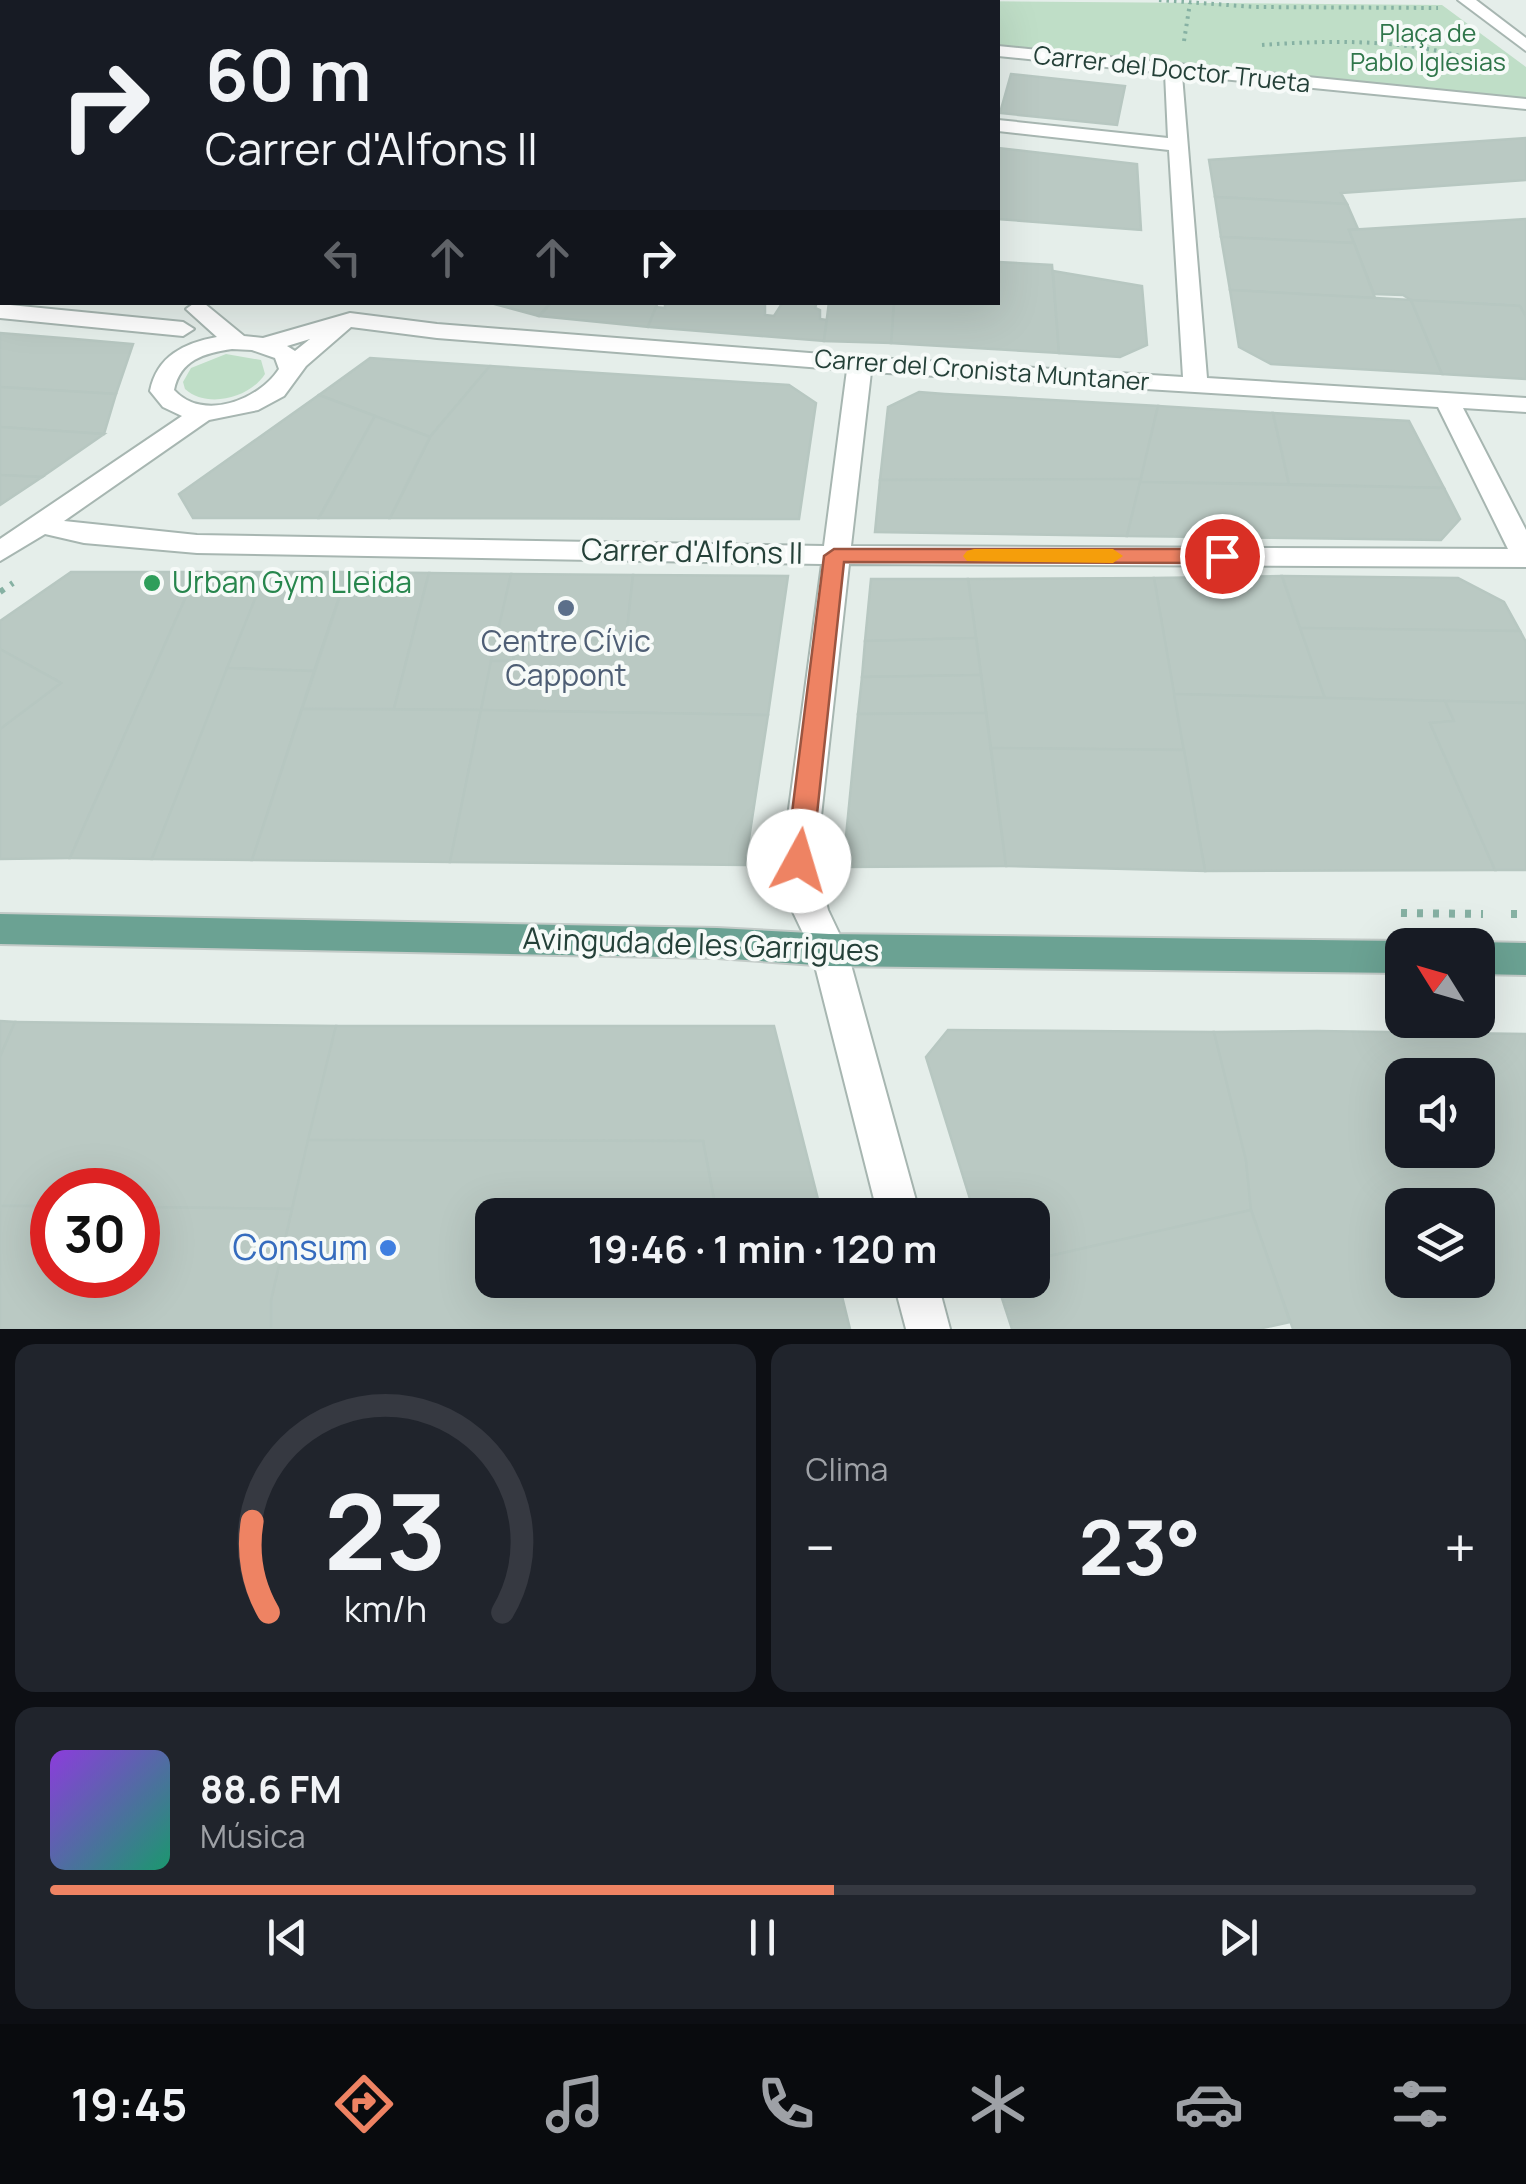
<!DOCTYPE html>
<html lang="es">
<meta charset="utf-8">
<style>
body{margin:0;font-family:Manrope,sans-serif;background:#20242c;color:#f1f3f6;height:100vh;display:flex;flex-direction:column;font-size:38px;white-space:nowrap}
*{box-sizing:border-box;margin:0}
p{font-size:32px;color:#9ea1a6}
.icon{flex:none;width:55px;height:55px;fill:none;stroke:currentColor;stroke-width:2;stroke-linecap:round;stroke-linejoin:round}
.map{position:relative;height:1329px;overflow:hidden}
.details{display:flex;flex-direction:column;gap:15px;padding:15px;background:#0d0f14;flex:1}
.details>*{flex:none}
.top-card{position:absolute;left:0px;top:0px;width:1000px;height:305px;box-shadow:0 10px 40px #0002;background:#171b24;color:#f1f3f6;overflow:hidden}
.needle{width:65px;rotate:307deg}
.controls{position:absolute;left:1385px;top:928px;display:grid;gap:20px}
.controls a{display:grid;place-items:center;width:110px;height:110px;border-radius:20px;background:#171b24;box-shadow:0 10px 40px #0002;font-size:50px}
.speed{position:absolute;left:30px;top:1168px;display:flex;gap:20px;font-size:50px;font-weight:700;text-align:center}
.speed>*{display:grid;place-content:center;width:130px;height:130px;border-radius:50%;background:#171b24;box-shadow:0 10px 40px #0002;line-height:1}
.speed .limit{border:15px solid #d22;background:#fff;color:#111}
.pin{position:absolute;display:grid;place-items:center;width:85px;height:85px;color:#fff;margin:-42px;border:5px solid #fff;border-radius:50%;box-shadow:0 2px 10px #0007}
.me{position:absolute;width:110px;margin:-55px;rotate:6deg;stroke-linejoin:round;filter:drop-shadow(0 0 8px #0008)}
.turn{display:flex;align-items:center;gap:35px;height:210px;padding:0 40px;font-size:45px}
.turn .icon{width:130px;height:130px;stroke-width:2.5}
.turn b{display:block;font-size:70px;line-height:85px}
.lanes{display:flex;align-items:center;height:95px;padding:0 40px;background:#0003;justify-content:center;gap:50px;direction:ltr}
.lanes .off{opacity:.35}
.big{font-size:75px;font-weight:700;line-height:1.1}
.details .card{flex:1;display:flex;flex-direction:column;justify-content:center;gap:15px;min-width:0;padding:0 35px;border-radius:20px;background:#20242c}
.details .dial{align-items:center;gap:0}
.dial svg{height:260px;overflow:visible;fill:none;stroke:#363941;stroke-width:7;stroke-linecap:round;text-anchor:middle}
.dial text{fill:#f1f3f6;stroke:none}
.song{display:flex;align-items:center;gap:30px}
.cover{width:120px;height:120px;border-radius:15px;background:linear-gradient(135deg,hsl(270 70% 55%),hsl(160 70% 35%))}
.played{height:10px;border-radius:5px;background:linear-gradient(90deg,#ee8363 55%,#363941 55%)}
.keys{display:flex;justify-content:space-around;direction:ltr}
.heat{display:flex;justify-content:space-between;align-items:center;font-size:55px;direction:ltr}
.details .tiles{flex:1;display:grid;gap:15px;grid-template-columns:1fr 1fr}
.card:last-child{grid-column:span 2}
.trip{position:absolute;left:475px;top:1198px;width:575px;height:100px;border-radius:20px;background:#171b24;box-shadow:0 10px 40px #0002;font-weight:700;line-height:100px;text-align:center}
.tab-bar{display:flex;height:160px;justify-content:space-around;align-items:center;background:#090b0e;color:#9ea1a6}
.tab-bar .icon{width:70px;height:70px}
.tab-bar .selected{color:#ee8363}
.tab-bar b{font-size:45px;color:#f1f3f6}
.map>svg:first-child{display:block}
.built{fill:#d3ded9}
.green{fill:#bfdec7}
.building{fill:#bac9c3;stroke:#b7c7c1;stroke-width:2.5;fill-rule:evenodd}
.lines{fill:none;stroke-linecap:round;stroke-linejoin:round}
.minor-casing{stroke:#a7b6b1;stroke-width:4}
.major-casing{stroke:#c2cac7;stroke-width:4}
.path-far2{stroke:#86b1a3;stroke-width:4;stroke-dasharray:2.5 5;stroke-linecap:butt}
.path-far1{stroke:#86b1a3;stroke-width:6;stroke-dasharray:5 8;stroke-linecap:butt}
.path{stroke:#86b1a3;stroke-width:8;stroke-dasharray:6 10;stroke-linecap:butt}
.minor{fill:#fff;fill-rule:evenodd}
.major{fill:#6ba293;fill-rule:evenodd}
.route{fill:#ee8363;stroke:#9b5540;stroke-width:2.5}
.slow{fill:#f59e0b}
.leisure-dot{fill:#2e9e5b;stroke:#f6faf8;stroke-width:4}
.service-dot{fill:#5c6f8a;stroke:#f6faf8;stroke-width:4}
.shop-dot{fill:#3f7fe0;stroke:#f6faf8;stroke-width:4}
.labels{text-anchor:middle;stroke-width:8;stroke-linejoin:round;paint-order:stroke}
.far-park-label{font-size:25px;fill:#2f764a;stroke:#f6faf8}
.far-street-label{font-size:25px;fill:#244038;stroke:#f6faf8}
.street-label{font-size:30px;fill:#244038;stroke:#f6faf8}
.leisure-label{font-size:30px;fill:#27864d;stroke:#f6faf8;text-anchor:start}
.service-label{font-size:30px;fill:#4e5e75;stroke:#f6faf8}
.near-shop-label{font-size:35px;fill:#366cbe;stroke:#f6faf8;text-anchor:end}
</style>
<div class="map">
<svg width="1526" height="1329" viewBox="0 0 1526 1329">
<rect width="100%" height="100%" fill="#e5eeea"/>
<path class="built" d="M303 0H781L302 2Z"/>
<g class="green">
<path d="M848 0 1442 5 1526 67V100L998 47V2H845Z"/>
<path d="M226 354 261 360 265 374C250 398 207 409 185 389L183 382 191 368Z"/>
</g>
<g class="building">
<path d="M303 0H504L302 2Z"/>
<path d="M1011 74 1125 86 1117 125 1000 113Z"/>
<path d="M1526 138V180L1341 193 1347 204 1215 197 1209 160Z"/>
<path d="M998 148 1137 164 1141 230 998 219Z"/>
<path d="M1215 197 1347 204 1358 229 1349 230 1354 243 1221 237Z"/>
<path d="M1526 219V317L1520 306 1411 300 1403 295 1374 294 1349 230Z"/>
<path d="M1221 237 1354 243 1375 298 1230 290Z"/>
<path d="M998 262 1052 265 1059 353 891 343 894 302H998Z"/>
<path d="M1053 271 1142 286 1147 345 1120 357 1059 353Z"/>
<path d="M1230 290 1411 300 1442 374 1271 364 1239 347Z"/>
<path d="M1411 300 1520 306 1526 317V379L1442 374Z"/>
<path d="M487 302H552L539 316Z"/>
<path d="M552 302H658L648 327 539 316Z"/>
<path d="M765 302V315L774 316 783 302H817L815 308 820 310V319L827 320 824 341 648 327 656 307 665 308V302Z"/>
<path d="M829 302H894L891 343 824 341Z"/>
<path d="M0 333 75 339 133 344 116 394 0 387Z"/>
<path d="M370 358 413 361 490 366 430 437 319 395Z"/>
<path d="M490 366 789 385 816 403 799 519 390 518 430 437Z"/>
<path d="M0 387 116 394 104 434 0 427Z"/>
<path d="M919 392 945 394 1158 406 1141 479 880 480 888 407Z"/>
<path d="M319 395 375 416 319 518H193L179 494Z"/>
<path d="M1158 406 1273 413 1289 484 1140 482Z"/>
<path d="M1273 413 1409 421 1444 488 1289 484Z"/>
<path d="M375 416 430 437 390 518H319Z"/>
<path d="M0 427 104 434 42 477 0 475Z"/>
<path d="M0 475 42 477 0 505Z"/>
<path d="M1141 479 1127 536 875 532 880 480Z"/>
<path d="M1140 482 1444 488 1460 519 1441 540 1127 536Z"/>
<path d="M71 572H197L70 858 0 859V729L61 683 0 649V621Z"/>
<path d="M197 572H266L152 859 70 858Z"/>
<path d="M266 572H348L314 671 227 668Z"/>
<path d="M348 572 429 573 394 709H302Z"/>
<path d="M429 573 511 574 481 710 394 709Z"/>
<path d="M511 574 633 575 626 640H517L513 661H491Z"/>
<path d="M633 575 788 576 768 715 481 710 491 661H513L517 640H626Z"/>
<path d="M1282 576 1325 698 1174 694 1154 578Z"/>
<path d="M1282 576 1458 578 1504 602 1520 631 1300 628Z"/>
<path d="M1154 578 1184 750 991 748 968 579Z"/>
<path d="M871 579H968L976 638 865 641Z"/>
<path d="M1300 628 1520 631 1526 642V703L1325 698Z"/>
<path d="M976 638 981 675 862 677 865 641Z"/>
<path d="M0 649 61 683 0 729Z"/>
<path d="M227 668 314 671 252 860 152 859Z"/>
<path d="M981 675 986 713 858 714 862 677Z"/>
<path d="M1174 694 1445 701 1454 721 1430 723 1495 870 1205 871Z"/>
<path d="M1445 701 1526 703V870H1495L1430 723 1454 721Z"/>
<path d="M302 709 481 710 450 862 252 860Z"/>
<path d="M481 710 768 715 745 865 450 862Z"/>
<path d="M986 713 1006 866 843 867 858 714Z"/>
<path d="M991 748 1184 750 1205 871 1006 866Z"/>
<path d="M0 1021 15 1022 0 1057Z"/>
<path d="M15 1022 336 1026 292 1209 138 1207V1190H52V1206H0V1057Z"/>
<path d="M336 1026H774L822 1215H717L703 1141 308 1140Z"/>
<path d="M948 1030 1214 1032 1246 1160 1251 1210 1032 1260V1215H975L926 1057Z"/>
<path d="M1317 1031 1526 1034V1329H1293L1251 1210 1246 1160 1214 1032ZM1402 1075H1478V1150H1402ZM1402 1205H1478V1280H1402Z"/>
<path d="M308 1140 703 1141 717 1215H492V1280H838L850 1329H271V1300Z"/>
<path d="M0 1206H52V1275H138V1207L292 1209 271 1300V1329H0Z"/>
<path d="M1251 1210 1290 1322 1258 1329H1012L996 1280H1032V1260Z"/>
</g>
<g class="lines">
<g class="minor-casing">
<g id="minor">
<path d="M1458 0H1476L1526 38V51Z"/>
<path d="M998 46 1526 99V109L1182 75 1207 378 1526 398V412L1463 408 1526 530V567L849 564 816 861 828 910 847 950 920 1215H878L811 950 792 910 782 861 822 564 197 553 84 543 45 534 0 561V539L182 416 163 407 150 391C157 356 184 343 217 337L186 309 196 302 205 304 244 336 263 338 350 313 437 324 860 357 1183 377 1169 150 998 131V120L1168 138 1165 73 998 56ZM351 327 437 338 847 370 824 546 197 535 64 521 209 420 258 410 284 396 306 366ZM310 339 295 351 287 346ZM232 349 252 350 275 358 279 369C259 400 203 422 174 390 180 360 204 353 232 349ZM871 372 1438 407 1508 549 851 546Z"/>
<path d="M0 304 183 322 194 329 183 336 0 318Z"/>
<path d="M893 1280H937L950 1329H906Z"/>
</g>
</g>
<g class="major-casing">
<g id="major">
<path d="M0 914 717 928 829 934 1402 941 1412 945H1402V973L829 966 717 958 0 944Z"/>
<path d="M1478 942 1526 943V975L1478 974V945H1470Z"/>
</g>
</g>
<g class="path-far2">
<path d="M931 0 940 2"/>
<path d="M1159 0 1255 7 1438 8"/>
<path d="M1184 41 1190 3"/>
<path d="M1262 45C1344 39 1428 39 1505 71"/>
</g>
<path class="path-far1" d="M0 592 13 583"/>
<g class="path">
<path d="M1401 913 1483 914"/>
<path d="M1511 914H1526"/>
</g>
<use href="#minor" class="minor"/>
<use href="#major" class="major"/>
</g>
<path class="route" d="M834 549H1222L1232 556 1222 563 844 562 812 861 808 869 799 872 790 869 786 861 824 556Z"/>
<path class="slow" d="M974 549H1113L1123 556 1113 563 967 561 963 556 967 551Z"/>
<circle class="leisure-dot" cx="152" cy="583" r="10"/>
<circle class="service-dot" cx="566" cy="608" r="10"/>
<circle class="shop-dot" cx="388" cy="1248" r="10"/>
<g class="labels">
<g class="far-park-label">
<text x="1428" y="42">Plaça de<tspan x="1428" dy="29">Pablo Iglesias</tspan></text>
</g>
<g class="far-street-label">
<text transform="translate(1172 69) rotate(6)" y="9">Carrer del Doctor Trueta</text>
<text transform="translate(982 370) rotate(4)" y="9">Carrer del Cronista Muntaner</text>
</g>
<g class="street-label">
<text transform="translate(692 552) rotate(1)" y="10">Carrer d'Alfons II</text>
<text transform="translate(701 945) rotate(2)" y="10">Avinguda de les Garrigues</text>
</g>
<g class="leisure-label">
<text x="172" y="593">Urban Gym Lleida</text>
</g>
<g class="service-label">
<text x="566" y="652">Centre Cívic<tspan x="566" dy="34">Cappont</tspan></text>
</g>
<g class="near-shop-label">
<text x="368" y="1260">Consum</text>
</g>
</g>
</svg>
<div class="controls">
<a><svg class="needle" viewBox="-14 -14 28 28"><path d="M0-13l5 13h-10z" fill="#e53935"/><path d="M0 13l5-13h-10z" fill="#9ea1a6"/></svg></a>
<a><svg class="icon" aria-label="sound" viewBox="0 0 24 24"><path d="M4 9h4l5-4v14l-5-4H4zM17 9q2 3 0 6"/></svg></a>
<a><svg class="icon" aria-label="layers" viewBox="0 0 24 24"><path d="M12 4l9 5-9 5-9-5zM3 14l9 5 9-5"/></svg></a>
</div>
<div class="speed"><div class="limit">30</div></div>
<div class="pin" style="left:1222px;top:556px;background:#d93025"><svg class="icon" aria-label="arrive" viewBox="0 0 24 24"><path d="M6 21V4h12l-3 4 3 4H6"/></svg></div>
<svg class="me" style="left:799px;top:861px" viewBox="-20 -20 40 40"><circle r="19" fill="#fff"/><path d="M0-13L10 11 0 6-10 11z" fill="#ee8363"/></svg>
<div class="trip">19:46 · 1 min · 120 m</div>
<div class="top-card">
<div class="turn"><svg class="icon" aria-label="right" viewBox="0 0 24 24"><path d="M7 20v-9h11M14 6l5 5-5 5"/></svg><div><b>60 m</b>Carrer d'Alfons II</div></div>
<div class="lanes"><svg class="icon off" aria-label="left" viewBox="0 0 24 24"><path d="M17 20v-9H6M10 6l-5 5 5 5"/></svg><svg class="icon off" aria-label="ahead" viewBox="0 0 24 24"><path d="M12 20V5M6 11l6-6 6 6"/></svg><svg class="icon off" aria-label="ahead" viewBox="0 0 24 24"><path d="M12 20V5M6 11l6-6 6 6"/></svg><svg class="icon" aria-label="right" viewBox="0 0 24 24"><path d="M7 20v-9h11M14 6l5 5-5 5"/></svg></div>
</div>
</div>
<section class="details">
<div class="tiles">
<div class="card dial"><svg viewBox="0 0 100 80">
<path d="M14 69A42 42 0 1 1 86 69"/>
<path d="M14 69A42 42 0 0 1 9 41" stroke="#ee8363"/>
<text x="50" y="56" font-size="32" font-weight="700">23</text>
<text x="50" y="72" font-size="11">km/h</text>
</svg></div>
<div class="card"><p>Clima</p>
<div class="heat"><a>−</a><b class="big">23°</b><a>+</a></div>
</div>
<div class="card">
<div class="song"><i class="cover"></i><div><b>88.6 FM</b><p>Música</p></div></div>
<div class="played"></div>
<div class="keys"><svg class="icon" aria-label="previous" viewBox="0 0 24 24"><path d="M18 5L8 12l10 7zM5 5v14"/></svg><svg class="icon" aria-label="pause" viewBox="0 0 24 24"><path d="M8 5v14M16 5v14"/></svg><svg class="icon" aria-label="next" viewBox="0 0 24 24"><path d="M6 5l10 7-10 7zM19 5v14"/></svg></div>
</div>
</div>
</section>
<nav class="tab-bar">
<b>19:45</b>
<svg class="icon selected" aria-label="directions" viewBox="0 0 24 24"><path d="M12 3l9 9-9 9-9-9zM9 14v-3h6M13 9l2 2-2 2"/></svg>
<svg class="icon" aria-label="music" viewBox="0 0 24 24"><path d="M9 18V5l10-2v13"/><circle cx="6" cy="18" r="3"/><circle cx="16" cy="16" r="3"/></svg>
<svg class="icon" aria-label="phone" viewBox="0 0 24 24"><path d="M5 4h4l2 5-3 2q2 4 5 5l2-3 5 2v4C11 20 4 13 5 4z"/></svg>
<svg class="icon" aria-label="climate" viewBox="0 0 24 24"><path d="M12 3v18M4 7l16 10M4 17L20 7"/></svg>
<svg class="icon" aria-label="car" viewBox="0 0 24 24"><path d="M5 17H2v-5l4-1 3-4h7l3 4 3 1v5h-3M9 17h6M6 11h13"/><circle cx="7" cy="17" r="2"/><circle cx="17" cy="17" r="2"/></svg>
<svg class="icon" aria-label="filters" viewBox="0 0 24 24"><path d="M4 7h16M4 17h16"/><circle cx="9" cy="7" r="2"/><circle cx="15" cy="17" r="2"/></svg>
</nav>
